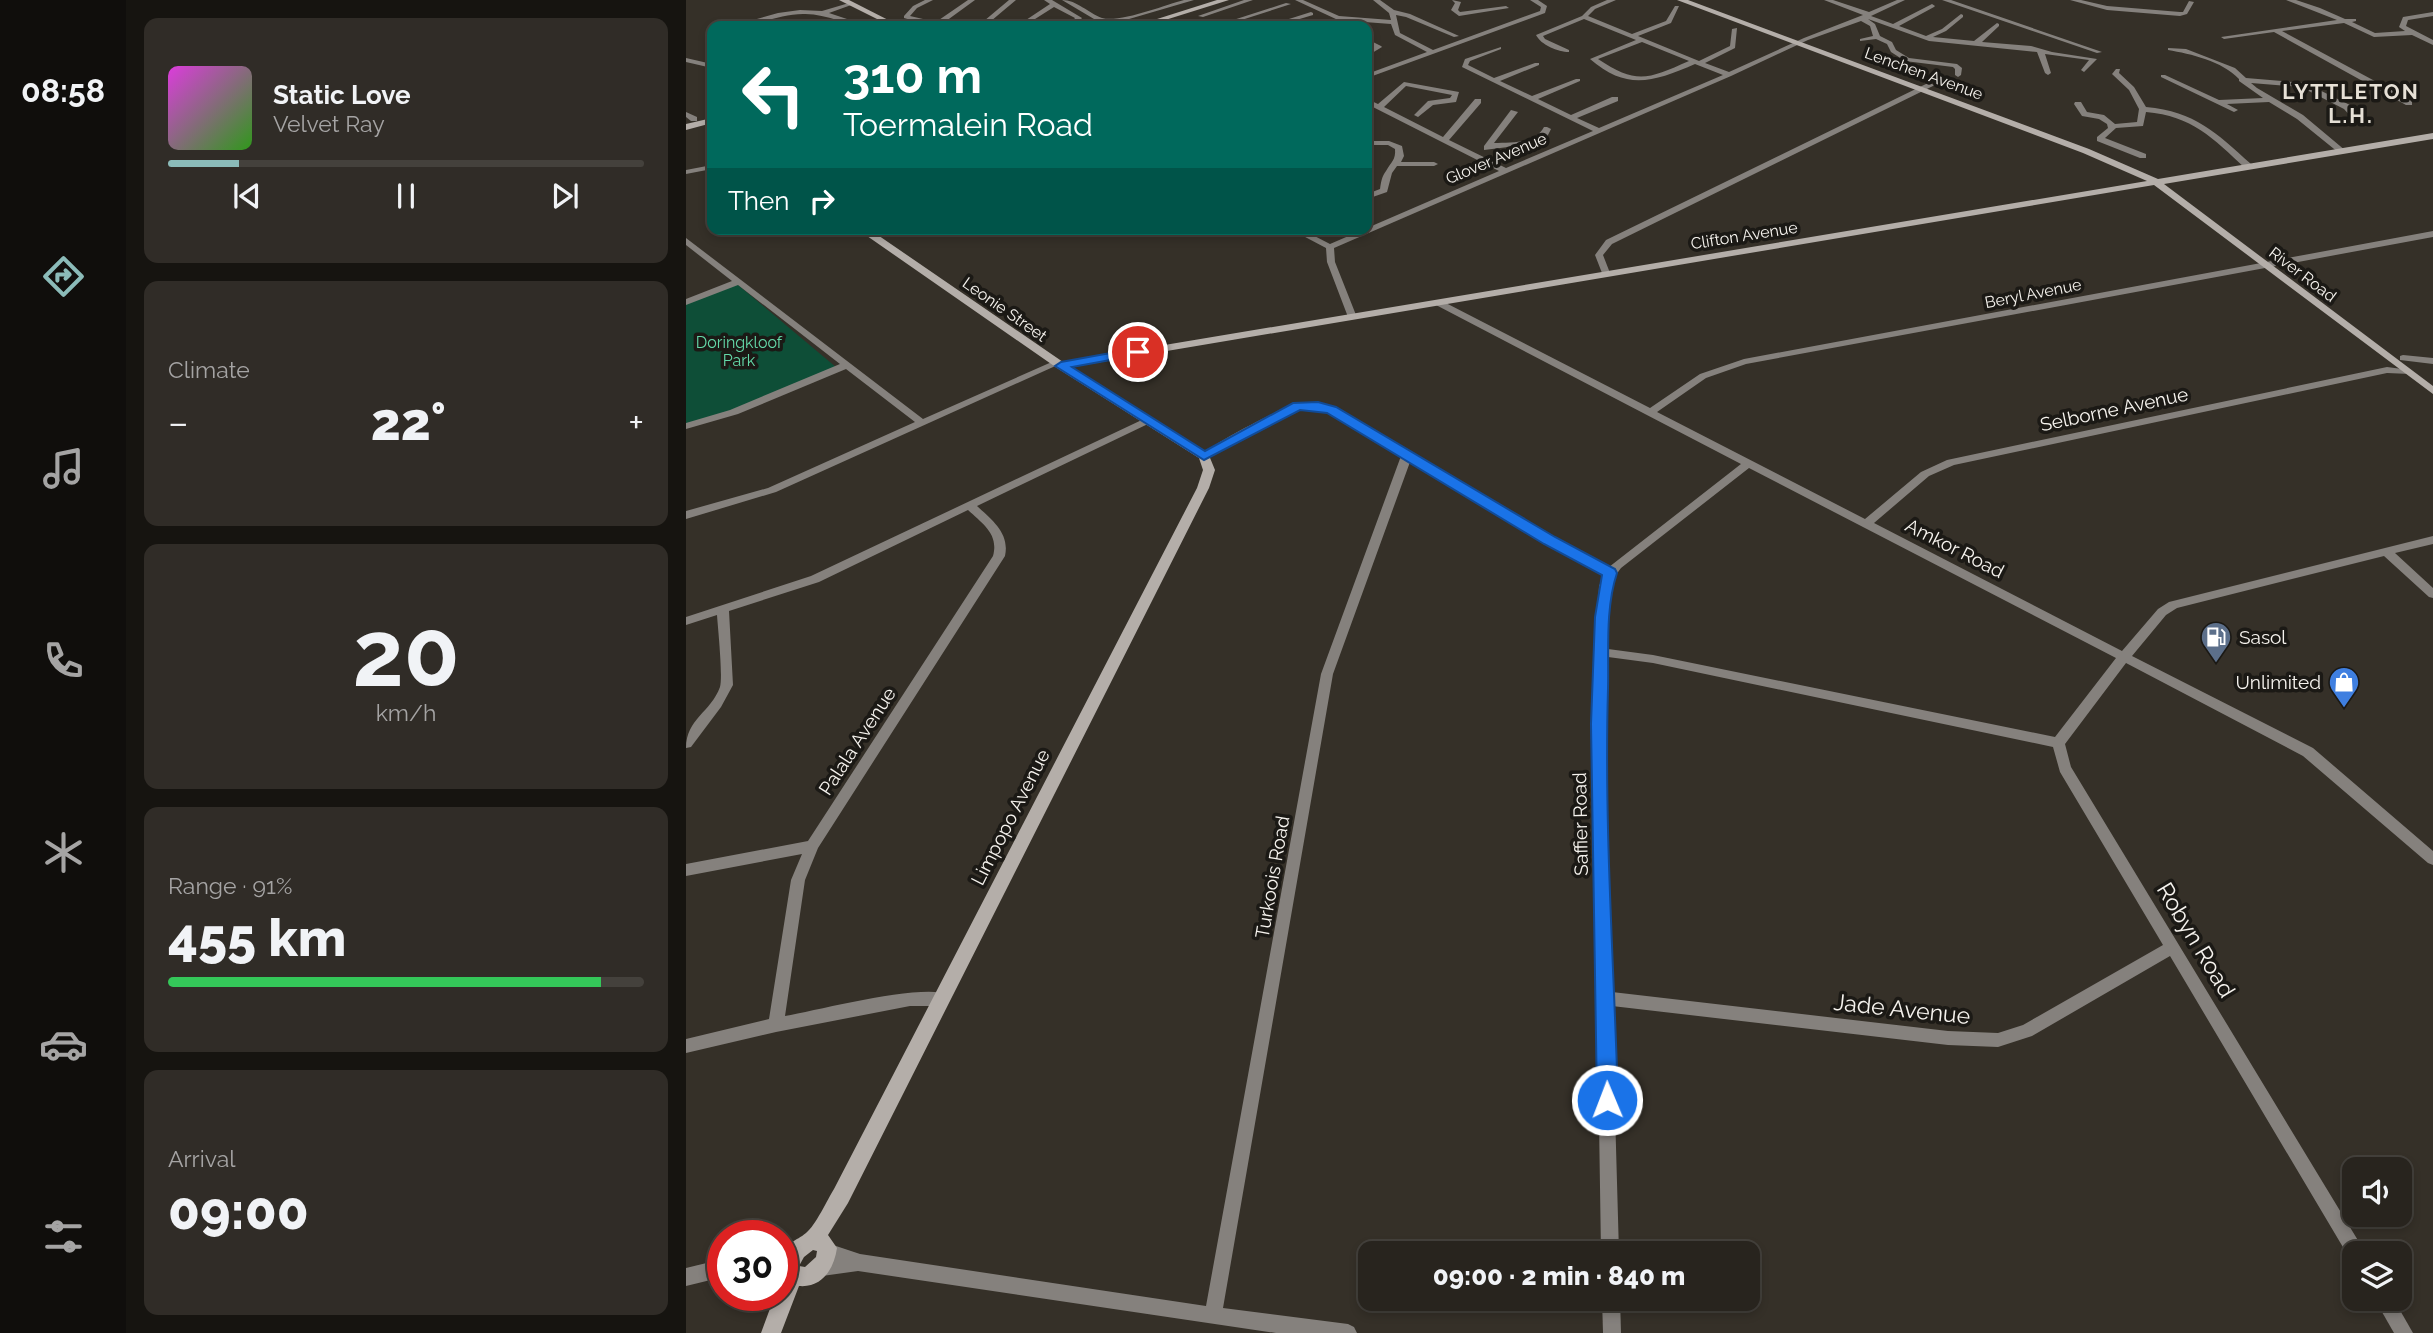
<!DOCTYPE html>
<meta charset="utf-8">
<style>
body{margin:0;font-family:Raleway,sans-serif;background:#302c27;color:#f1f3f6;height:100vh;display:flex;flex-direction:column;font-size:26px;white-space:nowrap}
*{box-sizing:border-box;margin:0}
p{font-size:23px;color:#a5a4a4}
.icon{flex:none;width:38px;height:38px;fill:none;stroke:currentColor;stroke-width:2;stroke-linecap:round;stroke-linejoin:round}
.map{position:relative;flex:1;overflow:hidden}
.drawer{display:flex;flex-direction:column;gap:18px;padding:18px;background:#161410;width:560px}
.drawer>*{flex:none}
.hud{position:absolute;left:21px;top:21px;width:665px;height:214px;border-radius:14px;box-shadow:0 4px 10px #0003,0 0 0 2px #44413c;background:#00695c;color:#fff;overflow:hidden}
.buttons{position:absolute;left:1656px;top:1157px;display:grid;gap:14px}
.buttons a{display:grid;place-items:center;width:70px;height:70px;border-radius:14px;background:#28241e;box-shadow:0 4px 10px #0003,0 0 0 2px #44413c;font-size:35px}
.speed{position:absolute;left:21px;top:1220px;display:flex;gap:14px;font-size:35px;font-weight:700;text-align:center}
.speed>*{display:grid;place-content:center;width:91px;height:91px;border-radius:50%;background:#28241e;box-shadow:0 4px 10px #0003,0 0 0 2px #44413c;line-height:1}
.speed .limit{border:10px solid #d22;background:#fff;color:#111}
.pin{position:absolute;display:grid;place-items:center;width:60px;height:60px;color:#fff;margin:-30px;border:4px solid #fff;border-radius:50%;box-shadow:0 2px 7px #0007}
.me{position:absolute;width:77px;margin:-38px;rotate:359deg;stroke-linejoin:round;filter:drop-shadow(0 0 5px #0008)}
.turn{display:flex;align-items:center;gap:24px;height:147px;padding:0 21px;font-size:32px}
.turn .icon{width:91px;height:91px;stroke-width:2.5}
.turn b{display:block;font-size:49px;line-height:60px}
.then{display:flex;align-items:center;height:66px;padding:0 21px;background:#0003;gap:14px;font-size:26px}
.big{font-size:52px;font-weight:800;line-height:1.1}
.drawer .tile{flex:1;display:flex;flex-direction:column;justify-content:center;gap:10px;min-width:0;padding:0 24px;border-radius:14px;background:#302c27}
.drawer .dial{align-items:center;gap:0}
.dial b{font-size:91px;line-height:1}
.song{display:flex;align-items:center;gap:21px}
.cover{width:84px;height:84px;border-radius:10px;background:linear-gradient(135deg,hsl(300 70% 55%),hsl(110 70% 35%))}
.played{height:7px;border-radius:4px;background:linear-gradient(90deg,#8bbbb9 15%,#44413c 15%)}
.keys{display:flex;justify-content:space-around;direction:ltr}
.heat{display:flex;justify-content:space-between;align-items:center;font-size:38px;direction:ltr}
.charge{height:10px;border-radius:5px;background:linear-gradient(90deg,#34c759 91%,#44413c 0)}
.trip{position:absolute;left:672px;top:1241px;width:402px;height:70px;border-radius:14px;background:#28241e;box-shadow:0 4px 10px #0003,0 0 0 2px #44413c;font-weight:800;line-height:70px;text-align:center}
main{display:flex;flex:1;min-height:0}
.menu{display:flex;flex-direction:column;width:126px;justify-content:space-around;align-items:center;background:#100e0c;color:#a5a4a4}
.menu .icon{width:49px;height:49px}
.menu .active{color:#8bbbb9}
.menu b{font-size:32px;color:#f1f3f6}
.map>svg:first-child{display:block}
.green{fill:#0e4e37}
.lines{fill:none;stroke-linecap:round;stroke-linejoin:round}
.street{fill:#85817d;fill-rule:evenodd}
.secondary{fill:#b4aea9;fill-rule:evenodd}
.route{fill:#1a73e8;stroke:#114b97;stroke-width:2}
.labels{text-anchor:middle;stroke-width:7;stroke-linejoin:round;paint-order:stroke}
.far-street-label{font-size:16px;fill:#f6f3ee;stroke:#1b1915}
.far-park-label{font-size:16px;fill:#64d8a8;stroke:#1b1915}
.street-label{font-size:19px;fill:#f6f3ee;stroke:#1b1915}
.poi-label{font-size:19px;fill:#f6f3ee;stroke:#1b1915;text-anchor:start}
.far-district-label{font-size:21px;font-weight:bold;letter-spacing:2px;fill:#e6e0d6;stroke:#1b1915}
.near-street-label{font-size:23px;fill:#f6f3ee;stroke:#1b1915}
</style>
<main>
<nav class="menu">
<b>08:58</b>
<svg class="icon active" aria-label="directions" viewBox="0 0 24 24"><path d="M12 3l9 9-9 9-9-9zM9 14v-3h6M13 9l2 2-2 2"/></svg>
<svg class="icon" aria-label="music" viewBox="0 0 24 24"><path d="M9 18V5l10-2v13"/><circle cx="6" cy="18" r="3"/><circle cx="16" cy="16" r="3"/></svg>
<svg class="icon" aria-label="phone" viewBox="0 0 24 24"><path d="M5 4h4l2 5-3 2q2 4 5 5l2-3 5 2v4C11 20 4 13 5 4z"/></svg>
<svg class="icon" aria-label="climate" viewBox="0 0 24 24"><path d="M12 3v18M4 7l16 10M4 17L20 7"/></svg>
<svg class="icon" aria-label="car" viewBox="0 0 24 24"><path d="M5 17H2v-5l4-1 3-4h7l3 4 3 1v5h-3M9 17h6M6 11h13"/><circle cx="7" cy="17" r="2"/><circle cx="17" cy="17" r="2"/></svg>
<svg class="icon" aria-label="filters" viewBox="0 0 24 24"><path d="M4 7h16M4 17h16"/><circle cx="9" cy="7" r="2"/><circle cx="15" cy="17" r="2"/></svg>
</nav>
<section class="drawer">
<div class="tile">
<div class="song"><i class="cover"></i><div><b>Static Love</b><p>Velvet Ray</p></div></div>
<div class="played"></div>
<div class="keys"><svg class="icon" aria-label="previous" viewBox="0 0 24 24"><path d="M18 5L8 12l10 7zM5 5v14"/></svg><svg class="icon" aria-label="pause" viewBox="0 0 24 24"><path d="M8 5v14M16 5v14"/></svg><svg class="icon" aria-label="next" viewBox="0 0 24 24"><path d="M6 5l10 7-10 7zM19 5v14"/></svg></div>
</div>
<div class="tile"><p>Climate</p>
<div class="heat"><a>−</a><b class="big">22°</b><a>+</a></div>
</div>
<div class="tile dial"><b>20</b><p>km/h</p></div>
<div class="tile"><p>Range · 91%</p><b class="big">455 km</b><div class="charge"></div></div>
<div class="tile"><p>Arrival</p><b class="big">09:00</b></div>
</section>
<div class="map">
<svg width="1747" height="1333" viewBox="0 0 1747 1333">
<rect width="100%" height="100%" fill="#353028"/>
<path class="green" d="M51 284 151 368 34 416 0 425V304Z"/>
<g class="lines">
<g class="street">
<path d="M239 0H247L231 8 224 16 250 22 282 0H289L256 24 259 26H246L218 18V16L227 6Z"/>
<path d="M323 0H330L299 26H292Z"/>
<path d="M358 0H366L396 18 389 26H383L389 18 368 7 338 26H331L364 4Z"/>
<path d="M376 0C391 0 402 13 416 18 434 23 479 5 498 0H508L426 24 408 19Z"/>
<path d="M558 0H567L517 17 512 16Z"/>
<path d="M609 0H617L653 16 705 20 703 13 687 0H694L708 10 724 14 773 36 768 37 720 17 710 15 714 33 747 50 854 11 855 7 844 0H852L861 6 859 13 681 78V74L741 52 709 35 705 24 652 20Z"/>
<path d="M766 0 775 2 772 10 774 12 820 6 823 8 773 16 765 10 769 3Z"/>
<path d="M921 0H930L909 9 902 16 946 34 980 21 989 6H993L985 23 952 36 1013 61 1044 46 1046 29 1051 28 1049 48 1019 63 1043 72 1118 38 1177 15 1138 0H1147L1183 12 1211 0H1219L1185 16 1207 24 1246 4 1249 6 1248 7 1213 26 1240 36 1256 29 1275 14 1277 15V17L1260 31 1247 37 1288 41 1311 23 1313 24V26L1296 42 1345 46 1366 52 1411 59 1398 72 1395 70 1403 60 1359 54 1365 73 1362 75 1359 73 1351 52 1243 41 1182 19 1189 24 1194 36 1206 42 1210 50 1223 58 1271 64 1276 68 1275 75 1272 77 1269 75V69L1267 67 1219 61 1205 52 1201 44 1190 39 1174 41V39L1187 36 1184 26 1175 21 1122 40 1045 76 648 248 649 262 670 315 665 318 662 317 641 262 640 248 604 229H615L644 244 813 171 681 104V99L692 104 718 82 773 92 770 102 747 105 732 117 728 115 742 101 764 98 766 95 720 86 698 107 757 137 789 99H795V103L763 140 820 168 907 131 776 67 779 59 815 47V49L784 61 782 65 808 78 849 63H853V65L814 81 846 96 890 79H894V81L852 99 885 115 926 97H932V101L891 118 913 128 1037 75 1009 64C967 82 941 91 904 59L950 40 898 19 857 36 859 39 883 50V52C872 52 855 45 850 35L896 16 905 7ZM956 42 1003 61C962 79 951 85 912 59Z"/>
<path d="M1256 0H1265L1416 52 1411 53Z"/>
<path d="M1384 0H1395L1421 6 1494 12H1497L1503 1 1508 2 1501 14 1494 16 1421 10Z"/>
<path d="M1600 0H1610L1634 8 1659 19H1670V21L1666 22 1689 33 1719 31 1713 27 1717 17 1747 12V16L1722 20 1720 26 1747 40V45L1726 35 1688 37 1658 23 1596 31 1726 101V105H1720L1588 32 1538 39 1535 37 1651 20Z"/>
<path d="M163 3 168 4 143 13 182 26C160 26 140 13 117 14 93 14 69 27 46 26L92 13 114 10 136 11Z"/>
<path d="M600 3 605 4 543 24 538 23Z"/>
<path d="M625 12 627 13V15L590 26H581Z"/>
<path d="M646 22 649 24 648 25 636 26Z"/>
<path d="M681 39 695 46 696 47 681 56V51L688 47 681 43Z"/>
<path d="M1482 48 1500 49 1549 68 1560 78 1619 83 1664 105 1673 116 1672 118H1666L1658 109 1615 87 1565 83 1571 88 1617 115 1660 151 1653 153 1611 119 1583 102 1541 104 1552 110 1548 112 1475 77V75H1479L1533 100 1577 98 1553 81V79C1536 61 1505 54 1482 50Z"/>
<path d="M0 58 26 64V68L0 62Z"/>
<path d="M1430 69H1434L1433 73 1448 87 1460 107C1510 112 1529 132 1565 164V168H1559C1527 138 1506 116 1460 112L1457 126 1430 128 1419 138 1460 154V158H1454L1411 141V137L1422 128 1421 124 1413 119 1396 116 1388 104 1389 102H1395L1401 112 1418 115 1429 124 1451 122 1453 109 1443 90 1426 74Z"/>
<path d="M1242 83 1249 85 926 244 917 255 924 273 920 276 916 273 909 255 920 240Z"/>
<path d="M825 110 832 112 808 143C826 142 849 144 858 127H861L865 129 860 139 845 144 798 150V146Z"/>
<path d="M0 112 11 117V121H5L0 117Z"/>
<path d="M681 141H703L716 146 718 156 715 162H748L752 164 748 166H711L706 173 701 192 681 199V194L694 189C695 182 696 176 700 171 705 162 710 160 709 149L702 145H681Z"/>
<path d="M26 165V169L0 174V170Z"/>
<path d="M1747 231V237L1060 364 1020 378 971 412 1179 519 1235 472 1261 460 1701 367 1724 370V374L1701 373 1268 465 1243 476 1188 523 1436 651 1472 609 1483 602 1747 536V544L1709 553 1747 588V598L1743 597 1698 556 1491 608 1480 615 1446 656 1627 748 1747 851V865L1742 863 1617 756 1440 663 1379 744 1385 767 1676 1247 1679 1253H1668V1261L1664 1259 1484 956 1346 1036 1312 1047 1262 1045 926 1006 933 1253H915L907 724 913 586 918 575 859 544 724 462 647 674 537 1308 662 1324 668 1327 671 1333H590L172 1271 136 1276 130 1273 127 1267 130 1261 135 1258 132 1252 135 1246 141 1243 174 1254 520 1306 635 674 715 456 642 412 623 409 605 412 522 458H514L513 456C526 444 594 408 611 404 624 401 637 404 650 408L867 538 923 567 1055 464 750 305V301H756L964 408 1014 374 1058 359ZM1063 468 1430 658 1369 737 967 655 922 649C923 623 918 588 935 568ZM922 657 967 663 1367 747 1374 772 1477 945 1337 1025 1312 1033 1262 1031 926 992 919 724Z"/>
<path d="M0 238 237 419 368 361H374L376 363 90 492 0 519V511L82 488 229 422 160 369 52 414 0 429V423L44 410 154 364 52 285 0 305V299L46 281 0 245Z"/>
<path d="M1717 355 1747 358V364L1714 360V356Z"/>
<path d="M460 418 464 419V423L291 506C306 520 324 533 319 556L132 848 119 880 99 1016C133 1010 233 984 261 994L264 999 261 1004 256 1006H224L90 1032 0 1053V1039L83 1019 105 880 116 854 0 876V864L122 841 307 556C313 534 297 524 282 510L133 582 43 611 47 685 35 707 5 747 0 748C0 719 25 712 34 687 37 676 32 629 31 615L0 625V617L125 576Z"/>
<path d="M37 1259V1277L0 1286V1268Z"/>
<path d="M916 1298H934L935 1333H917Z"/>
<path d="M1688 1298H1707L1727 1333H1708Z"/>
</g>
<g class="secondary">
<path d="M153 0H163L214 26H205Z"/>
<path d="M531 0H543L460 26H449Z"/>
<path d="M991 0H1002L1403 149 1472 179 1747 133V139L1478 184 1747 386V394L1468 185 386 367 522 453 529 470 523 488 162 1203 142 1235 151 1248C148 1269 136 1288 113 1286L95 1333H75L89 1295H96V1256C103 1240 109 1242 120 1233 130 1225 141 1200 148 1189L511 488 517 470 513 458 371 368 171 229H183L377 362 1461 181 1397 153ZM127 1250 131 1251 130 1257 119 1267 113 1266 118 1257Z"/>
<path d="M26 118V123L0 130V124Z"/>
</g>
</g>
<path class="route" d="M452 348 459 352 457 354 386 367 519 451 607 403 632 402 650 407 869 537 929 569 931 573C919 609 923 652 922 689 918 826 928 964 932 1100L929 1107 921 1110 914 1107 911 1100 905 724 909 617 916 575 858 544 641 413 614 410 518 460 369 366 375 362Z"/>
<defs>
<g id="fuel-pin" transform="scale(1.575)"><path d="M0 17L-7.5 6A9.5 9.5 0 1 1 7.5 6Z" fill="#5c6f8a" stroke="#1b1915"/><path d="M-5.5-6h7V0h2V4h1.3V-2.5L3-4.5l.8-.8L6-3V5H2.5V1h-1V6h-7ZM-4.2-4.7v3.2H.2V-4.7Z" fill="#fff"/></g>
<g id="shop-pin" transform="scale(1.575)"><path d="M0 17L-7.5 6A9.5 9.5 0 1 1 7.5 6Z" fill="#3f7fe0" stroke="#1b1915"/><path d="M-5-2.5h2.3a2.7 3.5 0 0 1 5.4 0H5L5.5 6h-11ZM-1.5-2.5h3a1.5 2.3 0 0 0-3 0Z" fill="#fff"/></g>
</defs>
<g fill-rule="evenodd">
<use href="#fuel-pin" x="1530" y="637"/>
<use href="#shop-pin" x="1658" y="682"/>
</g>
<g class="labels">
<g class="far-street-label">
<text transform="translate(1238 73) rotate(20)" y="6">Lenchen Avenue</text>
<text transform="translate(810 158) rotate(-23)" y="6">Glover Avenue</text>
<text transform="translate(1058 235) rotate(-9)" y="6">Clifton Avenue</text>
<text transform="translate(1617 274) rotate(37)" y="6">River Road</text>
<text transform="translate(1347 293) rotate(-11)" y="6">Beryl Avenue</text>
<text transform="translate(319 309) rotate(35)" y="6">Leonie Street</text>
</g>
<g class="far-park-label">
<text x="53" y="348">Doringkloof<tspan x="53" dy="18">Park</tspan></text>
</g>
<g class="street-label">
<text transform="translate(1428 409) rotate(-12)" y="7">Selborne Avenue</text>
<text transform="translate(1269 548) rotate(27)" y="7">Amkor Road</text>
<text transform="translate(171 741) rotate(-57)" y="7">Palala Avenue</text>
<text transform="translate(324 817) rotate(-63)" y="7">Limpopo Avenue</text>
<text transform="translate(894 824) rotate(-91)" y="7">Saffier Road</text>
<text transform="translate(586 877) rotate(-80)" y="7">Turkoois Road</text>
</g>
<g class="poi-label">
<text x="1553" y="644">Sasol</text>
<text x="1635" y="689" text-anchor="end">Unlimited</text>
</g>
<g class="far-district-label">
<text x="1665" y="99">LYTTLETON<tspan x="1665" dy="24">L.H.</tspan></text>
</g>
<g class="near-street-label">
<text transform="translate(1510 940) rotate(59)" y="8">Robyn Road</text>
<text transform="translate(1216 1009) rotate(6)" y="8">Jade Avenue</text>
</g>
</g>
</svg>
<div class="buttons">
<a><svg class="icon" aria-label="sound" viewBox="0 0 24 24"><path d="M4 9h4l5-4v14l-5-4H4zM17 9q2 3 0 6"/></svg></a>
<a><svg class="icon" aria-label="layers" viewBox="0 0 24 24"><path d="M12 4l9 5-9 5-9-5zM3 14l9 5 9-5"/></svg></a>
</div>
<div class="speed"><div class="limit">30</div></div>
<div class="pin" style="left:452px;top:352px;background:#d93025"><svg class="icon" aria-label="arrive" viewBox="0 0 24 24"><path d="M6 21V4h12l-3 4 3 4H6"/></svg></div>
<svg class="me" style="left:921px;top:1100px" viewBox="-20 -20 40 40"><circle r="17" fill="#1a73e8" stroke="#fff" stroke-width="3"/><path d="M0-11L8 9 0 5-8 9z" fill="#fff"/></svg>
<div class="trip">09:00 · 2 min · 840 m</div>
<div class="hud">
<div class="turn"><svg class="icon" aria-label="left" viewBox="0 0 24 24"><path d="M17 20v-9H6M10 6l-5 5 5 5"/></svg><div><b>310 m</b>Toermalein Road</div></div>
<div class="then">Then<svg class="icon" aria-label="right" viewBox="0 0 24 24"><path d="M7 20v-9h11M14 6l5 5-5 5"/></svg></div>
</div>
</div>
</main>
